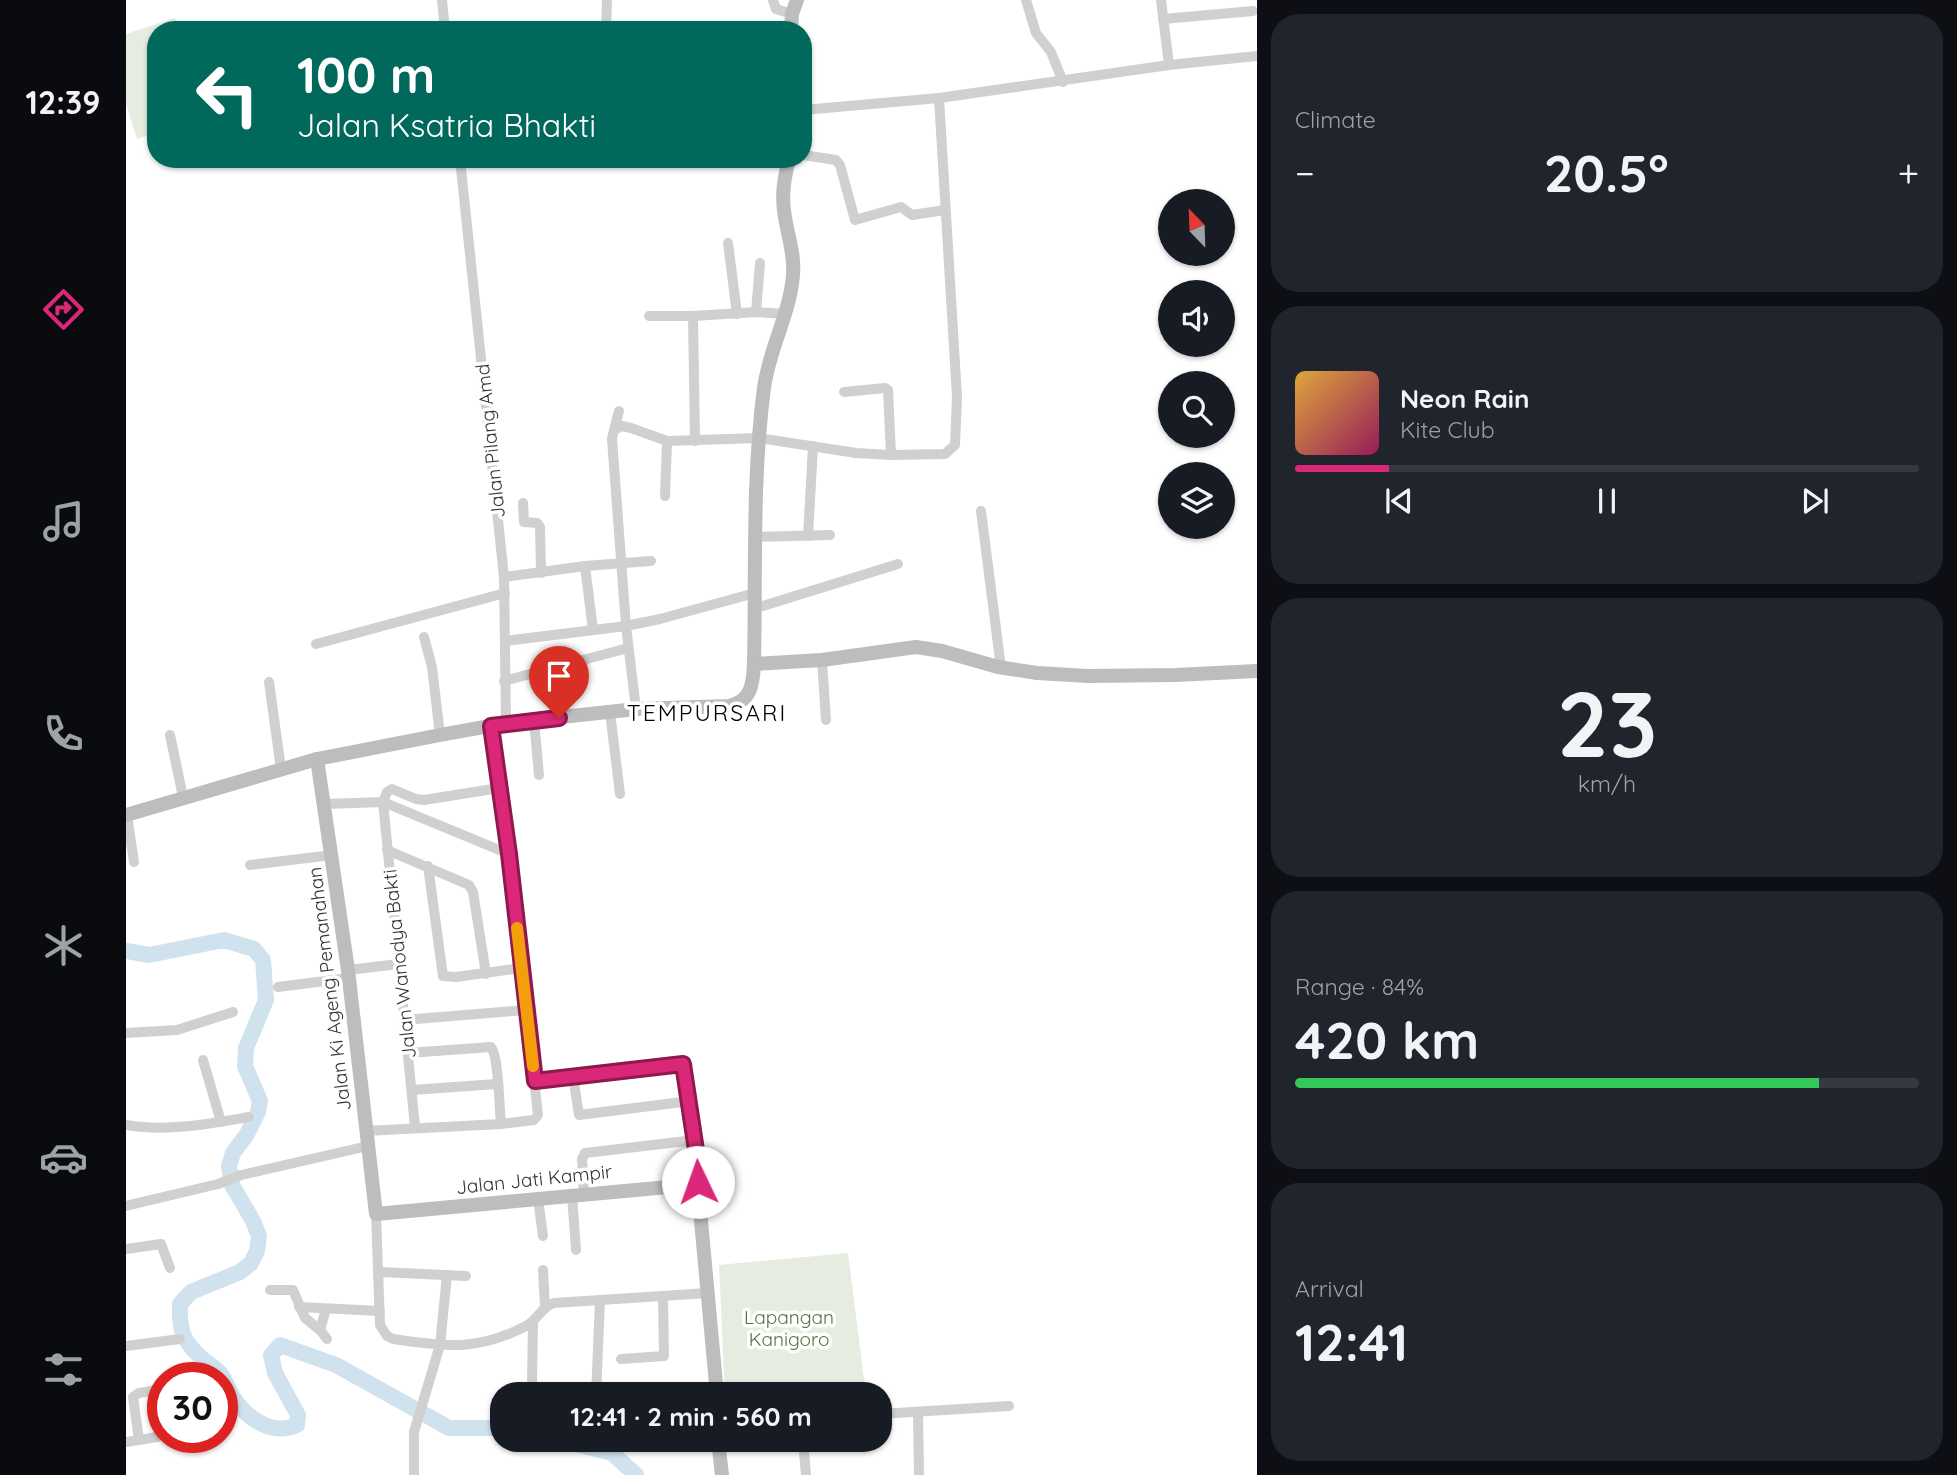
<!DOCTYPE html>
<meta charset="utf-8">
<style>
body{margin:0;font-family:Quicksand,sans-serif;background:#20242c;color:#f1f3f6;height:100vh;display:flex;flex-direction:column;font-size:26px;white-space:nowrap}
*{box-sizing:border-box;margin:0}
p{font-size:23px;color:#9ea1a6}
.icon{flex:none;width:38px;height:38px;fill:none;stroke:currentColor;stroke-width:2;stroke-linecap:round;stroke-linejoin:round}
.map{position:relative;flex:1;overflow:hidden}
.details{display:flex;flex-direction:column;gap:14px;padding:14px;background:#0d0f14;width:700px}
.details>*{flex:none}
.guide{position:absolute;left:21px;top:21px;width:665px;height:147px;border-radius:28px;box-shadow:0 2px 5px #0004;background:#00695c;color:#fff;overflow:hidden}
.needle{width:46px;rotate:337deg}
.fabs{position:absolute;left:1032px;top:189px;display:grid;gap:14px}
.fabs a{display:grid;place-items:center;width:77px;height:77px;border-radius:50%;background:#171b24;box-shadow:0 2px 5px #0004;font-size:35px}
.speed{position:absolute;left:21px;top:1362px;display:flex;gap:14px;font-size:35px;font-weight:700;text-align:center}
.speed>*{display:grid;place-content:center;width:91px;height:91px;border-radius:50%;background:#171b24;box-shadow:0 2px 5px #0004;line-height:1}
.speed .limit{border:10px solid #d22;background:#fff;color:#111}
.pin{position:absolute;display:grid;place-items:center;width:60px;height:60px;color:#fff;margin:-72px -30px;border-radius:50% 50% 50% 0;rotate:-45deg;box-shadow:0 0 7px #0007}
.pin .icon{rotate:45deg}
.me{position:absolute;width:77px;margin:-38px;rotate:357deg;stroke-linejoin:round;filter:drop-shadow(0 0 5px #0008)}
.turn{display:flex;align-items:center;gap:24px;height:147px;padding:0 35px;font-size:32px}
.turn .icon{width:91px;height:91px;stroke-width:2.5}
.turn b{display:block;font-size:49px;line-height:60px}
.big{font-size:52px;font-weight:800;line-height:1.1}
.details .card{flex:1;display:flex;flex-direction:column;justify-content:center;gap:10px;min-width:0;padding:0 24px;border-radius:28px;background:#20242c}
.details .dial{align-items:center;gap:0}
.dial b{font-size:91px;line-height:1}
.song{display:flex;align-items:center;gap:21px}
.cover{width:84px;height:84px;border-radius:10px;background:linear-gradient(135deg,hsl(40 70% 55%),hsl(330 70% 35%))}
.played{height:7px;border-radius:4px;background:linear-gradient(90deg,#db2777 15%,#363941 15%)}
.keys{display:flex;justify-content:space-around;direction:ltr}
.heat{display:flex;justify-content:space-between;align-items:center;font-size:38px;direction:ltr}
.charge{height:10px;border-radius:5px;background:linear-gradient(90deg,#34c759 84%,#363941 0)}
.trip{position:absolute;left:364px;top:1382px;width:402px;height:70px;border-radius:28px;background:#171b24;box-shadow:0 2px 5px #0004;font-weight:800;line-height:70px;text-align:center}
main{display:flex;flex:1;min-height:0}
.menu{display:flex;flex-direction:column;width:126px;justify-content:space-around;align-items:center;background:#090b0e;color:#9ea1a6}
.menu .icon{width:49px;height:49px}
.menu .selected{color:#db2777}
.menu b{font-size:32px;color:#f1f3f6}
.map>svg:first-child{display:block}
.green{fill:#e6ecdf}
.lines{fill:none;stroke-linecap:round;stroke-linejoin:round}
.river{stroke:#cfe2ee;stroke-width:16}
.street{stroke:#d0d0d0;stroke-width:10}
.secondary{stroke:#bdbdbd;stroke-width:14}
.route-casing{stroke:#8e194d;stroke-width:18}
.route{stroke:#db2777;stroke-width:12}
.slow{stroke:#f59e0b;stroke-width:12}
.labels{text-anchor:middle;stroke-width:7;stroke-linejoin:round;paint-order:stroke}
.street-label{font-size:19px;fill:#333;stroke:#fff}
.park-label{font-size:19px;fill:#56703f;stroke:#fff}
.quarter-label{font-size:23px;letter-spacing:2px;fill:#000;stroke:#fff}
</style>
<main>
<nav class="menu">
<b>12:39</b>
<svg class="icon selected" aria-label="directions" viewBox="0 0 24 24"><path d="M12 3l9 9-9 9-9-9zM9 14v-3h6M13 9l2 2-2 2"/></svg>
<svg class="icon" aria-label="music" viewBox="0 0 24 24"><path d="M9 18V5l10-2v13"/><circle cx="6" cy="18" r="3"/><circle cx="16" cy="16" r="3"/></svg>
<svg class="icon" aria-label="phone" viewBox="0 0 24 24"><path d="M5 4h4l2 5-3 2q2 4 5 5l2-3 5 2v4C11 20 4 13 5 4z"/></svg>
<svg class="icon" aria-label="climate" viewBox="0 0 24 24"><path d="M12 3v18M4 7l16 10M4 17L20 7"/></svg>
<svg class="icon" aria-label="car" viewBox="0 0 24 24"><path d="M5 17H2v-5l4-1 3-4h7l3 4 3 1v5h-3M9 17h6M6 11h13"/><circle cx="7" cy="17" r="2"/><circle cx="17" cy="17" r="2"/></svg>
<svg class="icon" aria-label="filters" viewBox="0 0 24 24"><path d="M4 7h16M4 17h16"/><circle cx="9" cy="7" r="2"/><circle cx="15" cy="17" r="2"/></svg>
</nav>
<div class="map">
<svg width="1131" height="1475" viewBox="0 0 1131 1475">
<rect width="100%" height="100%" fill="#fff"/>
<g class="green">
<path d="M49 18 53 30H30V133L11 139 0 104V34Z"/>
<path d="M722 1253 740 1395H599L593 1265Z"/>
</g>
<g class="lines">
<g class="river">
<path d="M0 951 23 955 98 940 128 949 137 960 140 1000 120 1048 119 1066 134 1101 132 1112 121 1134 107 1153 103 1166 106 1185 127 1221 133 1236 131 1251 125 1263 114 1272 65 1292 54 1304C53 1332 57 1342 78 1360 84 1365 91 1369 95 1374 101 1383 104 1394 111 1403 126 1422 148 1435 171 1425L172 1415 149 1373 145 1355 154 1345 210 1365 323 1428H376"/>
<path d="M433 1440 486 1453 510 1475"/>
</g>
<g class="street">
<path d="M316 0 319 30"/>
<path d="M647 0 650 9 666 14"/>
<path d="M900 0 910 33 925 52 937 82"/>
<path d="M1035 0 1043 65"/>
<path d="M1037 19 1127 11"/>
<path d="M586 28 608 30"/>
<path d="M480 30 481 0"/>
<path d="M677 110 813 98 1043 65 1131 56"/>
<path d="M677 155 710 160 714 165 729 220 775 207 786 215 819 210"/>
<path d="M334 159 378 577 380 723"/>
<path d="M602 243 611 314"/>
<path d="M630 312 634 263"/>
<path d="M523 316H567L630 312 660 314"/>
<path d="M567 316 569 441"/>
<path d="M718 392 759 388 762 390 765 455"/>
<path d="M488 430 493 411"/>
<path d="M539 496 541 441"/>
<path d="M397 503 398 522 411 523 414 527 415 573"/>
<path d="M855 511 875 668"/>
<path d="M682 536 687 446"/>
<path d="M630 537 704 535"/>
<path d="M378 577 459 566"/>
<path d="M630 608 772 564"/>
<path d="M467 630 459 566 525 561"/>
<path d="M298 637 306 667 314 735"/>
<path d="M379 641 500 626 534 619 629 593"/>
<path d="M190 644 379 593"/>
<path d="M696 660 700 720"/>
<path d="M378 681 502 648"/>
<path d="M143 682 155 769"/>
<path d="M510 709 500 626 486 439 488 430 496 426 505 428 541 441 633 438 730 453 765 455 819 454 829 445 831 397 813 98"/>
<path d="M484 712 494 794"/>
<path d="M408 720 413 775"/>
<path d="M44 735 57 797"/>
<path d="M199 804 257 802 383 854"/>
<path d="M1 815 8 862"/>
<path d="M261 850 343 885 347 892 360 974"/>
<path d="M124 865 206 855"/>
<path d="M302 866 317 976 330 977 395 968"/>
<path d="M222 970 273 964"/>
<path d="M152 987 223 978"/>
<path d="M278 1020 399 1010"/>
<path d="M0 1033 51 1030 107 1012"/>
<path d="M282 1053 365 1047C373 1057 373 1107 375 1124"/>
<path d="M77 1060 95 1122"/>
<path d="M447 1076 453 1115 564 1101"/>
<path d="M409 1081 557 1064 573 1170 569 1188"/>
<path d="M286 1090 371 1084"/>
<path d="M0 1125C41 1132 82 1124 123 1117"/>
<path d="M289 1127 257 802 261 792 266 789 290 799 298 800 373 788"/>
<path d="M239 1131 375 1124 408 1120 412 1115 383 854 365 726"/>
<path d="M458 1194 456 1159 459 1153 569 1140"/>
<path d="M446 1195 450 1250"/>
<path d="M412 1199 417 1236"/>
<path d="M0 1206 92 1184 115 1175 242 1146"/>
<path d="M250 1214 254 1325 261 1336 267 1339C320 1346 350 1352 400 1326 412 1320 415 1307 428 1303L582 1293"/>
<path d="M0 1249 35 1244 44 1268"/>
<path d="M417 1270 419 1307"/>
<path d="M253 1272 340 1276"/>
<path d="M144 1290H167L179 1318 194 1330 201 1339"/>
<path d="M173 1307 254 1311"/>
<path d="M194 1330 200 1309"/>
<path d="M0 1346 54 1339"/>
<path d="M495 1359 538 1356 537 1297"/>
<path d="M406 1383 407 1322"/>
<path d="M470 1395 474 1300"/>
<path d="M792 1413 793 1475"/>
<path d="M754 1414 883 1406"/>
<path d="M13 1440 7 1397 13 1393 31 1390"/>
<path d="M677 1440 680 1475"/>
<path d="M469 1441V1440"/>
<path d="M0 1442 31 1437"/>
<path d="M288 1475V1432L314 1345 321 1275"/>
</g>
<g class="secondary">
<path d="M665 30 666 14 671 0"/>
<path d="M628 664C630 573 626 479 638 388 643 349 664 314 667 275 669 255 662 237 659 217 655 197 658 179 663 159"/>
<path d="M191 759 222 970 250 1214 564 1185 569 1188 573 1199 591 1395"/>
<path d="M0 815 191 759 314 735 380 723 510 709 603 706C625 701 627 685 628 664L696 660 790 647 816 651 872 667 911 673 962 676 1049 675 1131 671"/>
<path d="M592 1440 596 1475"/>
</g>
</g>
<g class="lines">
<g class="route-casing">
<path id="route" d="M433 718 365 726 383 854 409 1081 557 1064 573 1170 572 1182"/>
</g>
<use href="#route" class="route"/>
<path class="slow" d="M391 928 407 1066"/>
</g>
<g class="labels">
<g class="street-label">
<text transform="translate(364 441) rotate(-96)" y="7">Jalan Pilang Amd</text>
<text transform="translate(273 964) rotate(-96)" y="7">Jalan Wanodya Bakti</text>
<text transform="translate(203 989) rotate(-97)" y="7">Jalan Ki Ageng Pemanahan</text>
<text transform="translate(408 1179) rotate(-6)" y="7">Jalan Jati Kampir</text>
</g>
<g class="park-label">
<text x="663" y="1324">Lapangan<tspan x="663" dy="22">Kanigoro</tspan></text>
</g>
<g class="quarter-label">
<text x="581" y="721">TEMPURSARI</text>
</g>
</g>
</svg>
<div class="fabs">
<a><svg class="needle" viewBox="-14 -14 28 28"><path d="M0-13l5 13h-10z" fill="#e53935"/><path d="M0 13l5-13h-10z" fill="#9ea1a6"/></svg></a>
<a><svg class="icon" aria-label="sound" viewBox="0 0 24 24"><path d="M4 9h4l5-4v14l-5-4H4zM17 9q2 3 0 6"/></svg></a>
<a><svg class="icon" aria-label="search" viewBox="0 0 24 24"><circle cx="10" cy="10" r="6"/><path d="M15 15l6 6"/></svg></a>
<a><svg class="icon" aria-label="layers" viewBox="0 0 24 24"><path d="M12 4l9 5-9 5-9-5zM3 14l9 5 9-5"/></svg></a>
</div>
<div class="speed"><div class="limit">30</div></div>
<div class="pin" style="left:433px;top:718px;background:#d93025"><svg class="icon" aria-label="arrive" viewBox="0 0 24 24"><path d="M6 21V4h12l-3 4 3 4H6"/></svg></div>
<svg class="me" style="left:572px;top:1182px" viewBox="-20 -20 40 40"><circle r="19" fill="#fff"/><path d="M0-13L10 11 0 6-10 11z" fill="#db2777"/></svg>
<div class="trip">12:41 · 2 min · 560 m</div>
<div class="guide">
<div class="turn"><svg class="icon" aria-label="left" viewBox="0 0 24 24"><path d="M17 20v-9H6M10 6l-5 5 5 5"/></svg><div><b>100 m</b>Jalan Ksatria Bhakti</div></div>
</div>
</div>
<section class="details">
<div class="card"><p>Climate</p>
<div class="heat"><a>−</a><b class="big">20.5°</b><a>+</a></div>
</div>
<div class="card">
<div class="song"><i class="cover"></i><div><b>Neon Rain</b><p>Kite Club</p></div></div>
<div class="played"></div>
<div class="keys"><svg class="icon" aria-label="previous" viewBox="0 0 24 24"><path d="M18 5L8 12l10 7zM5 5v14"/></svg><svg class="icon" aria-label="pause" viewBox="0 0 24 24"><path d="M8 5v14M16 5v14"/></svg><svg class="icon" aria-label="next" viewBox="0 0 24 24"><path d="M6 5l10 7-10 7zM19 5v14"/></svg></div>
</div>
<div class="card dial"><b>23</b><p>km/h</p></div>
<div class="card"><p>Range · 84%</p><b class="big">420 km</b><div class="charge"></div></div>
<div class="card"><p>Arrival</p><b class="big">12:41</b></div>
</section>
</main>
